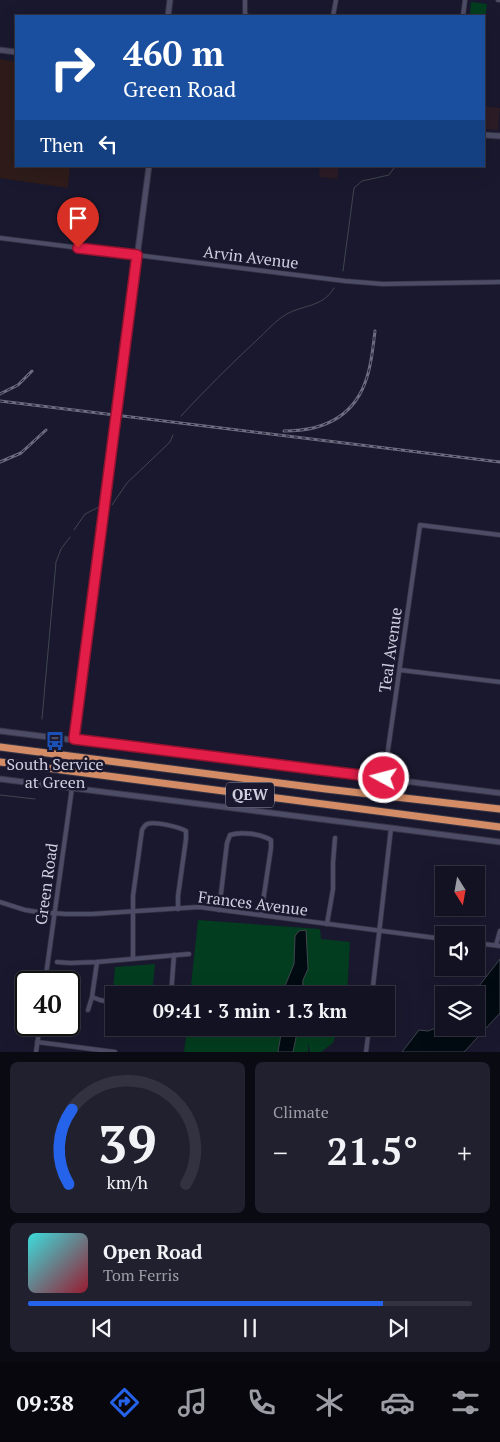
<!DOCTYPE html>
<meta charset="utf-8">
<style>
body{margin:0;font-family:"PT Serif",serif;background:#20202f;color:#f1f3f6;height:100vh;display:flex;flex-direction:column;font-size:19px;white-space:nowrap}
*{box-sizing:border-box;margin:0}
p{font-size:16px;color:#9d9ea5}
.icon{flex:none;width:28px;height:28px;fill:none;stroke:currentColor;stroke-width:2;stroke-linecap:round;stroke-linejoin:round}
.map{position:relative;height:1052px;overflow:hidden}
.panel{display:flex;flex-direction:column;gap:10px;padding:10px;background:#0a0a13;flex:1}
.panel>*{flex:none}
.hud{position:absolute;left:15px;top:15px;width:470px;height:152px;border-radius:0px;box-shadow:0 5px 20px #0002,0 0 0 1px #323240;background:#1a4fa0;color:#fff;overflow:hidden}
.needle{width:32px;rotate:169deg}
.controls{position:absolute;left:435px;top:866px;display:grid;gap:10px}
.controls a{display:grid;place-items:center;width:50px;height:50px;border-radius:0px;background:#131222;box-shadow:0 5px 20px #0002,0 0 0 1px #323240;font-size:25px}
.speed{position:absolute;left:15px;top:971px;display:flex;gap:10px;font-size:25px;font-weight:700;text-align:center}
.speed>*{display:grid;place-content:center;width:65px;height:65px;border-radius:50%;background:#131222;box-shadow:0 5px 20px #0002,0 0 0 1px #323240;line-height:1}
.speed .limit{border:2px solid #111;border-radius:8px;background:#fff;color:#111}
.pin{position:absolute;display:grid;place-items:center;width:42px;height:42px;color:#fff;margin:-51px -21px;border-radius:50% 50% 50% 0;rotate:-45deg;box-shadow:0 0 5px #0007}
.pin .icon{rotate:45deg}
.me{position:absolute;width:55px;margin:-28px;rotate:277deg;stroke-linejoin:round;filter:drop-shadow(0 0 4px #0008)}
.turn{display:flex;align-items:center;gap:18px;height:105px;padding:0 25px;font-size:22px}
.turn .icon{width:65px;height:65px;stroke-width:2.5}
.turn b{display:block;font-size:35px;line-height:42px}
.then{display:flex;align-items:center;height:48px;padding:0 25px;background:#0003;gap:10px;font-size:19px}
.big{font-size:38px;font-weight:800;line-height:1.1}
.panel .widget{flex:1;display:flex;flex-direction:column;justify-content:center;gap:8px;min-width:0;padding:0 18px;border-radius:8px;background:#20202f}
.panel .dial{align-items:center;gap:0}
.dial svg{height:130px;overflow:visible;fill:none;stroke:#323240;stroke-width:7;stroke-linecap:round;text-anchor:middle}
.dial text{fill:#f1f3f6;stroke:none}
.song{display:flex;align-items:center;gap:15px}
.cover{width:60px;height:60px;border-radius:8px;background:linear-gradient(135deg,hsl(180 70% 55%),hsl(350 70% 35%))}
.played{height:5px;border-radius:2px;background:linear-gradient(90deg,#2563eb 80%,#323240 80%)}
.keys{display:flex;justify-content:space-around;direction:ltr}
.heat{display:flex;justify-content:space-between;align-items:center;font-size:28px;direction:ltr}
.panel .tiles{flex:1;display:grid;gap:10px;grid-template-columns:1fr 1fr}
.widget:last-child{grid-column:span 2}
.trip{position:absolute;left:105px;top:986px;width:290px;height:50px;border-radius:0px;background:#131222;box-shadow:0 5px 20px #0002,0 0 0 1px #323240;font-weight:800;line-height:50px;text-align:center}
.dock{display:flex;height:80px;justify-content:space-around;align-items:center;background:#08070e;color:#9d9ea5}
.dock .icon{width:35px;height:35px}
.dock .active{color:#2563eb}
.dock b{font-size:22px;color:#f1f3f6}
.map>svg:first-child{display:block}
.commercial{fill:#2c1c26}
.education{fill:#2f1c1a}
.green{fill:#033d1f}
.water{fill:#020b11;stroke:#40464f}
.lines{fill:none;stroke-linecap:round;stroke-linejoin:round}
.stream{stroke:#40464f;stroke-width:1}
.street-casing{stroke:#353446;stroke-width:5.5}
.secondary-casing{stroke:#353446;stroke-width:7}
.highway-casing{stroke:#353446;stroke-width:9}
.street{stroke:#4d4c66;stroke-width:4}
.secondary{stroke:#4d4c66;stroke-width:5}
.highway{stroke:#d38c65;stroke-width:7}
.rail-casing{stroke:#6c6b7f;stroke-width:3}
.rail{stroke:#19182e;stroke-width:1;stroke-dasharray:4;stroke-linecap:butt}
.route-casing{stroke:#92132f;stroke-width:12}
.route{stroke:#e11d48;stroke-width:9}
.labels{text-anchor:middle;stroke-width:5;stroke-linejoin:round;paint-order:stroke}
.shield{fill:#19182e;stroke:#9898aa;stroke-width:1}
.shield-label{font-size:15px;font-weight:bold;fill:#cfcfdf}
.street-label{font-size:16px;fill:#cfcfdf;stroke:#19182e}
.poi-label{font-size:16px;fill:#cfcfdf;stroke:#19182e}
</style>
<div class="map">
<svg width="500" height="1052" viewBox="0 0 500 1052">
<rect width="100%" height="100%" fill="#19182e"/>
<g class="commercial">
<path d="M484 106 500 108 498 130 484 129Z"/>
<path d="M320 166H339L337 179 319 177Z"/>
</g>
<path class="education" d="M0 59 16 62V166H70L68 188 0 178Z"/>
<g class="green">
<path d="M471 2 487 4 484 26V16H470Z"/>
<path d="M198 920 320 929 321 939 350 942 347 995H190Z"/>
<path d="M155 964 152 995H139L113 991 115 967Z"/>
<path d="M187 1028H338L333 1043 321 1052H310L308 1043V1052H184Z"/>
</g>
<g class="water">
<path d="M306 930 308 969 303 980 302 995H284L285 986 294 964 295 936 299 931Z"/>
<path d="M500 959V1013L464 1052H402L419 1030 428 1031 444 1025V1028H476V995H472Z"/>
<path d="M282 1028H298L293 1052H278Z"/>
</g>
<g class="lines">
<g class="stream">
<path d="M343 271 354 188 362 181 389 175 394 168"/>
<path d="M181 416C205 390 230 365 257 340 265 333 273 323 282 317 300 304 322 309 334 288"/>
<path d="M112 505 127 483 170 442 173 435"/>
<path d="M74 530 85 514 99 507"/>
<path d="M42 719 56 562 61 549 70 537"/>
<path d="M0 795 35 799"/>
</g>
<g class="street-casing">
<g id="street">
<path d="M245 0V13L247 16"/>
<path d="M498 0H500"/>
<path d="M333 16 336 0"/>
<path d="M463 16 465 0"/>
<path d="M0 238 345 281 383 284 500 282"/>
<path d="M400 670 500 682"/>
<path d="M384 778 420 525 500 535"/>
<path d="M0 902 25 910 38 912 66 914H92L199 907 444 939"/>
<path d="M219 910 227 843 230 835C241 831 261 834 271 840V848L261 915"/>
<path d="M327 924 333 889V863L335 838"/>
<path d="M476 943 500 946"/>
<path d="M496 945 500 931"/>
<path d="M133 958V896L142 830C144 827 144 826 147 824 155 821 179 827 186 831V839L178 896V909"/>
<path d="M57 962 70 963 97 962 189 954"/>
<path d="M45 982 72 788"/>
<path d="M171 995 174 955"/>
<path d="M372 995 391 828"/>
<path d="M92 997 100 1000 114 1003"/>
<path d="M88 1010 92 997 97 962"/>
<path d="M37 1042 115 1052"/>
<path d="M36 1052 40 1025"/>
<path d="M366 1052 369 1028"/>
</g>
</g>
<g class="secondary-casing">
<g id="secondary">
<path d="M168 16 170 0"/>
<path d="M0 50 16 52"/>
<path d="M484 135 500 136"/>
<path d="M0 731 500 793"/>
<path d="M74 739 149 166"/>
<path d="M0 779 391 828 500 842"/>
</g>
</g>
<g class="highway-casing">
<g id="highway">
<path d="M0 747 326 789 500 809"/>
<path d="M0 762 500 827"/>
</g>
</g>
<use href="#street" class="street"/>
<use href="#secondary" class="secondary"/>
<use href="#highway" class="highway"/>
<g class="rail-casing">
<g id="rail">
<path d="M0 394 18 385 32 371"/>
<path d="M0 401 500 462"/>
<path d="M284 431C323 431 355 417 367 377 372 362 373 346 375 331"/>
<path d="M0 462 21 453 46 430"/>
</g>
</g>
<use href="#rail" class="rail"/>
</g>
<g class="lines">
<g class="route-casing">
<path id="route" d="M78 248 137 255 74 739 384 778"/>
</g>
<use href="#route" class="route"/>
</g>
<defs>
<g id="bus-bare" transform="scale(1.5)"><path d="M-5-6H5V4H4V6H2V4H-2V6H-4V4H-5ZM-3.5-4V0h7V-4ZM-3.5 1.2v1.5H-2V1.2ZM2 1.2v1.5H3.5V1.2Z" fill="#1a4fb4" stroke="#19182e" stroke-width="2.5" paint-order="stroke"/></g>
</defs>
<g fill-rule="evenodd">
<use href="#bus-bare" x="55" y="741"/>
</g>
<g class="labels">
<rect class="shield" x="226" y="782.5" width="48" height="25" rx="4"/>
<g class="shield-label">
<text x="250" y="800">QEW</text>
</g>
<g class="street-label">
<text transform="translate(251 257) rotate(7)" y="6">Arvin Avenue</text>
<text transform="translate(390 650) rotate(-82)" y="6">Teal Avenue</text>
<text transform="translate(46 884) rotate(-82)" y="6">Green Road</text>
<text transform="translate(253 903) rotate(7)" y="6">Frances Avenue</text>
</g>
<g class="poi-label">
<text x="55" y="770">South Service<tspan x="55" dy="18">at Green</tspan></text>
</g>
</g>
</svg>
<div class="controls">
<a><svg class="needle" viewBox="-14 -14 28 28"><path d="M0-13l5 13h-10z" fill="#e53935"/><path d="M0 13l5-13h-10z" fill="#9d9ea5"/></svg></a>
<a><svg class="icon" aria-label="sound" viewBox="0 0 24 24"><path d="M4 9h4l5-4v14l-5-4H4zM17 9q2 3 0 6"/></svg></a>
<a><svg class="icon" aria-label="layers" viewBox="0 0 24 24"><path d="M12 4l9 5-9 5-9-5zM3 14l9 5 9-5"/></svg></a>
</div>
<div class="speed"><div class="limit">40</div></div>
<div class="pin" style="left:78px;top:248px;background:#d93025"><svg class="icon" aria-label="arrive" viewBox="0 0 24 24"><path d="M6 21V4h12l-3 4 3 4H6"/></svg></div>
<svg class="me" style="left:384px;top:778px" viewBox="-20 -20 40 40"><circle r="17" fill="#e11d48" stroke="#fff" stroke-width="3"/><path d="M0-11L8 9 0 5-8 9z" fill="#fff"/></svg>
<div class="trip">09:41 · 3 min · 1.3 km</div>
<div class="hud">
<div class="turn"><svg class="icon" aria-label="right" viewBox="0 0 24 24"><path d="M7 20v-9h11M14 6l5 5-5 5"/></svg><div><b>460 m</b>Green Road</div></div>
<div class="then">Then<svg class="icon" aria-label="left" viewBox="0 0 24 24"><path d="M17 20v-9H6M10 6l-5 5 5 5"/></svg></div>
</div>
</div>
<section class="panel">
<div class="tiles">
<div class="widget dial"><svg viewBox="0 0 100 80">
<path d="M14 69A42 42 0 1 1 86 69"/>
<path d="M14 69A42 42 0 0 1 16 23" stroke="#2563eb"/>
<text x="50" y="56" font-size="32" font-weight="700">39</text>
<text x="50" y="72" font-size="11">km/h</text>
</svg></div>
<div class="widget"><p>Climate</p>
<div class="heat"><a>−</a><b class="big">21.5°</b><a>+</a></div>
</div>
<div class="widget">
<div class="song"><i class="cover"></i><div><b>Open Road</b><p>Tom Ferris</p></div></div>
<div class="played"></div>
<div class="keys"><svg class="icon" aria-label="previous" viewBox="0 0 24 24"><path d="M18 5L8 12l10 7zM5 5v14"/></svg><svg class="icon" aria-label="pause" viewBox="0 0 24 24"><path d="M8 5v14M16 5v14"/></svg><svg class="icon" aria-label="next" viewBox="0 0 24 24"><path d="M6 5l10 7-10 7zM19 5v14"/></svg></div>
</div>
</div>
</section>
<nav class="dock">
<b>09:38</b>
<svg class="icon active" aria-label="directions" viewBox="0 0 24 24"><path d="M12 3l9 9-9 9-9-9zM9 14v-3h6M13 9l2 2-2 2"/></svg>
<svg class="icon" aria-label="music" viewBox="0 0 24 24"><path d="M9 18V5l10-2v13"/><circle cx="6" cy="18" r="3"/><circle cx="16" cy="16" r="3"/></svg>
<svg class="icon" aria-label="phone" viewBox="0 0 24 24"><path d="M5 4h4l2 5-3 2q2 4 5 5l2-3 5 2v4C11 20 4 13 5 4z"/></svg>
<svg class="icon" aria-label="climate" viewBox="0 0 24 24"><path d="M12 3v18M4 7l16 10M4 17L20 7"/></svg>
<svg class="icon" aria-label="car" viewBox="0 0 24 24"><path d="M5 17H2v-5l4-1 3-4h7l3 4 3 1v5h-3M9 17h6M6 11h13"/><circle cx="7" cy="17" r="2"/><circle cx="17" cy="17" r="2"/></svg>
<svg class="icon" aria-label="filters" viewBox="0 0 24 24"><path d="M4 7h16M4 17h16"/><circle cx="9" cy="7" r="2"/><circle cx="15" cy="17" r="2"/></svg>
</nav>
